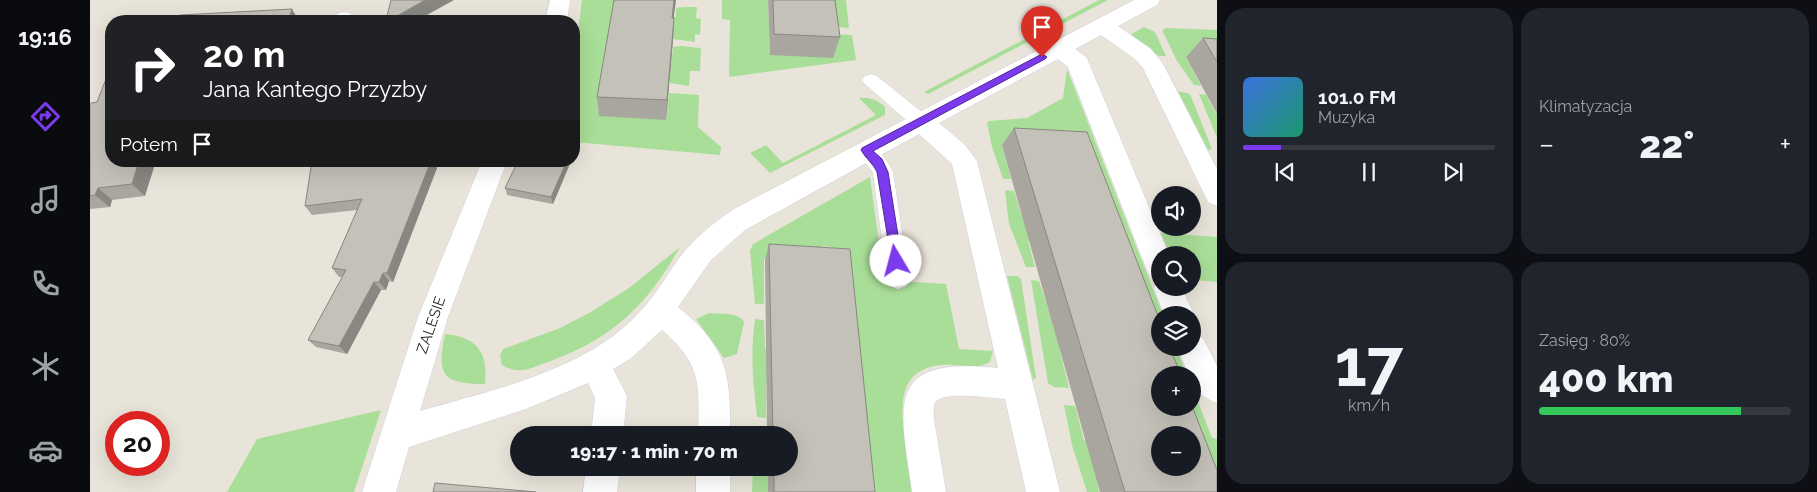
<!DOCTYPE html>
<html lang="pl">
<meta charset="utf-8">
<style>
body{margin:0;font-family:Raleway,sans-serif;background:#20242c;color:#f1f3f6;height:100vh;display:flex;flex-direction:column;font-size:19px;white-space:nowrap}
*{box-sizing:border-box;margin:0}
p{font-size:16px;color:#9ea1a6}
.icon{flex:none;width:28px;height:28px;fill:none;stroke:currentColor;stroke-width:2;stroke-linecap:round;stroke-linejoin:round}
.map{position:relative;flex:1;overflow:hidden}
.drawer{display:flex;flex-direction:column;gap:8px;padding:8px;background:#0d0f14;width:600px}
.drawer>*{flex:none}
.banner{position:absolute;left:15px;top:15px;width:475px;height:152px;border-radius:20px;box-shadow:0 5px 20px #0002;background:#202124;color:#fff;overflow:hidden}
.buttons{position:absolute;left:1061px;top:186px;display:grid;gap:10px}
.buttons a{display:grid;place-items:center;width:50px;height:50px;border-radius:50%;background:#171b24;box-shadow:0 5px 20px #0002;font-size:25px}
.speed{position:absolute;left:15px;top:411px;display:flex;gap:10px;font-size:25px;font-weight:700;text-align:center}
.speed>*{display:grid;place-content:center;width:65px;height:65px;border-radius:50%;background:#171b24;box-shadow:0 5px 20px #0002;line-height:1}
.speed .limit{border:8px solid #d22;background:#fff;color:#111}
.pin{position:absolute;display:grid;place-items:center;width:42px;height:42px;color:#fff;margin:-51px -21px;border-radius:50% 50% 50% 0;rotate:-45deg;box-shadow:0 0 5px #0007}
.pin .icon{rotate:45deg}
.me{position:absolute;width:55px;margin:-28px;rotate:352deg;stroke-linejoin:round;filter:drop-shadow(0 0 4px #0008)}
.turn{display:flex;align-items:center;gap:18px;height:105px;padding:0 15px;font-size:22px}
.turn .icon{width:65px;height:65px;stroke-width:2.5}
.turn b{display:block;font-size:35px;line-height:42px}
.then{display:flex;align-items:center;height:48px;padding:0 15px;background:#0003;gap:10px;font-size:19px}
.big{font-size:38px;font-weight:800;line-height:1.1}
.drawer .widget{flex:1;display:flex;flex-direction:column;justify-content:center;gap:8px;min-width:0;padding:0 18px;border-radius:20px;background:#20242c}
.drawer .dial{align-items:center;gap:0}
.dial b{font-size:65px;line-height:1}
.song{display:flex;align-items:center;gap:15px}
.cover{width:60px;height:60px;border-radius:8px;background:linear-gradient(135deg,hsl(220 70% 55%),hsl(160 70% 35%))}
.played{height:5px;border-radius:2px;background:linear-gradient(90deg,#7c3aed 15%,#363941 15%)}
.keys{display:flex;justify-content:space-around;direction:ltr}
.heat{display:flex;justify-content:space-between;align-items:center;font-size:28px;direction:ltr}
.charge{height:8px;border-radius:4px;background:linear-gradient(90deg,#34c759 80%,#363941 0)}
.drawer .tiles{flex:1;display:grid;gap:8px;grid-template-columns:repeat(2,1fr)}
.trip{position:absolute;left:420px;top:426px;width:288px;height:50px;border-radius:25px;background:#171b24;box-shadow:0 5px 20px #0002;font-weight:800;line-height:50px;text-align:center}
main{display:flex;flex:1;min-height:0}
.tabs{display:flex;flex-direction:column;width:90px;justify-content:space-around;align-items:center;background:#090b0e;color:#9ea1a6}
.tabs .icon{width:35px;height:35px}
.tabs .on{color:#7c3aed}
.tabs b{font-size:22px;color:#f1f3f6}
.map>svg:first-child{display:block}
.green{fill:#a9de98}
.lines{fill:none;stroke-linecap:round;stroke-linejoin:round}
.lane-casing{stroke:#cfd0e0;stroke-width:1}
.street-casing{stroke:#cfd0e0;stroke-width:1}
.lane{fill:#fff;fill-rule:evenodd}
.street{fill:#fff;fill-rule:evenodd}
.wall{fill:#a9a69f}
.shaded-wall{fill:#898782}
.building{fill:#c4c1b9;stroke:#898782;fill-rule:evenodd}
.route{fill:#7c3aed;stroke:#51269a}
.labels{text-anchor:middle;stroke-width:5;stroke-linejoin:round;paint-order:stroke}
.street-label{font-size:15px;fill:#272727;stroke:#fff}
</style>
<main>
<nav class="tabs">
<b>19:16</b>
<svg class="icon on" aria-label="directions" viewBox="0 0 24 24"><path d="M12 3l9 9-9 9-9-9zM9 14v-3h6M13 9l2 2-2 2"/></svg>
<svg class="icon" aria-label="music" viewBox="0 0 24 24"><path d="M9 18V5l10-2v13"/><circle cx="6" cy="18" r="3"/><circle cx="16" cy="16" r="3"/></svg>
<svg class="icon" aria-label="phone" viewBox="0 0 24 24"><path d="M5 4h4l2 5-3 2q2 4 5 5l2-3 5 2v4C11 20 4 13 5 4z"/></svg>
<svg class="icon" aria-label="climate" viewBox="0 0 24 24"><path d="M12 3v18M4 7l16 10M4 17L20 7"/></svg>
<svg class="icon" aria-label="car" viewBox="0 0 24 24"><path d="M5 17H2v-5l4-1 3-4h7l3 4 3 1v5h-3M9 17h6M6 11h13"/><circle cx="7" cy="17" r="2"/><circle cx="17" cy="17" r="2"/></svg>
</nav>
<div class="map">
<svg width="1127" height="492" viewBox="0 0 1127 492">
<rect width="100%" height="100%" fill="#e9e4d9"/>
<g class="green">
<path d="M492 0H528L576 120 579 93 609 95 608 127 631 147 630 155 484 142V53L486 47Z"/>
<path d="M632 0H678L680 55 741 34 762 35 766 60 639 77 640 20 632 19Z"/>
<path d="M737 0H756L759 28 740 26Z"/>
<path d="M1009 0H1018L838 94 834 92Z"/>
<path d="M594 7H607L606 18 611 19 610 35 605 34V42L583 39 582 17H586V8Z"/>
<path d="M1054 27 1065 32 1076 56H1069L1040 35Z"/>
<path d="M1076 28 1127 30V59L1096 57 1111 86 1104 85 1087 61 1073 32V29Z"/>
<path d="M591 46 611 48 610 71H600L599 86 580 83 579 58H582L583 47Z"/>
<path d="M977 69 1073 315H1070V348H1086L1097 375H1070L912 145 921 179H913L902 147 897 123 899 121 937 118 973 98Z"/>
<path d="M1088 91 1100 94 1122 149 1118 150Z"/>
<path d="M1109 94 1116 95 1125 112 1127 113V138Z"/>
<path d="M769 98C779 97 787 100 795 107V115L680 173 660 153 676 145 693 163 786 115Z"/>
<path d="M780 177 794 280 856 284 869 349 903 351 900 362C885 371 867 363 851 365 806 370 811 408 815 442 818 459 820 475 822 492H750L742 247 732 246 733 254 674 259V304H665L660 251 663 244Z"/>
<path d="M915 190 924 191 931 214 948 215 957 241H938L945 267H936L919 224Z"/>
<path d="M1071 233 1127 237V282L1103 280 1102 255H1080Z"/>
<path d="M590 247C556 307 521 340 455 363 439 369 428 375 412 365L410 355 413 349 470 328 499 313 539 288Z"/>
<path d="M917 276H927L931 279 946 378 943 380Z"/>
<path d="M941 280 949 281 960 314 980 317 990 350 969 348 979 388 964 387 958 383Z"/>
<path d="M619 313C629 314 649 312 654 322L647 354 634 358 606 319Z"/>
<path d="M665 319 674 320 675 348 695 350 696 384 676 383V418L667 417C663 380 660 356 665 319Z"/>
<path d="M355 334C388 337 398 353 395 384 353 384 346 376 355 334Z"/>
<path d="M1103 389 1122 438 1127 439V492L1102 468Z"/>
<path d="M974 405 985 406 994 440 1017 443 1030 484 1007 481 1009 492H997L982 445Z"/>
<path d="M291 410 264 492H137L167 439Z"/>
<path d="M663 468H677L678 480 699 482 700 492H662Z"/>
</g>
<g class="lines">
<g class="lane-casing">
<g id="lane">
<path d="M254 12 260 13 262 17 261 21H245L248 13Z"/>
<path d="M781 74 787 76 838 117 840 122 838 127 831 129 824 127 775 84 772 80 775 76Z"/>
<path d="M776 144C790 148 796 159 803 172L819 279 816 286 808 289 800 286 797 279 783 172 766 151 769 146Z"/>
</g>
</g>
<g class="street-casing">
<g id="street">
<path d="M460 0H480L477 21H455Z"/>
<path d="M1044 0H1070L1067 5 1028 26 1061 49 1073 64 1127 169V206L1118 202 1053 68 1045 59 1011 35 985 49 996 57 999 63 1079 255H1070V288H1092L1104 315 1102 318V315H1074L1064 288 1068 279 1060 277 1056 268 978 67 968 59 849 123 874 144 887 161 970 492H936L915 399C902 398 852 390 845 403 843 407 844 414 844 419L856 492H822C810 404 793 356 908 368L862 164 829 134 655 230 621 260 588 307C638 347 641 375 640 435H608C609 386 613 365 572 330L540 359 523 369 537 396 533 435H501L505 398 498 383 436 409 319 447 306 492H272L328 317 392 161H417L358 317 330 411C401 390 490 372 544 318 563 300 575 278 590 257 605 238 623 223 644 209Z"/>
<path d="M1102 334 1113 338 1127 366V403C1114 398 1102 390 1102 375H1099L1087 348H1102Z"/>
<path d="M496 468H530L527 492H493Z"/>
<rect x="606" y="468" width="34" height="24"/>
</g>
</g>
<use href="#lane" class="lane"/>
<use href="#street" class="street"/>
</g>
<g class="wall">
<path d="M678 0H745L750 37 743 58 680 55Z"/>
<path d="M584 18 583 39 576 120 509 116 507 97Z"/>
<path d="M1113 38 1127 39V114L1096 57Z"/>
<path d="M0 105 55 196 22 200 20 207 0 209Z"/>
<path d="M924 128 1127 492H1010L912 145Z"/>
<path d="M481 161 463 204 417 195 415 188Z"/>
<path d="M347 168 303 282 299 281 296 290H291L257 354 226 347 218 340 252 277H249L242 268 267 210 222 215 215 206Z"/>
<path d="M679 244 785 492H678V468H699V435H677L675 260Z"/>
</g>
<g class="shaded-wall">
<path d="M335 0H364L326 21 307 16Z"/>
<path d="M584 0H586L581 39 582 18Z"/>
<path d="M202 9 209 21H198Z"/>
<path d="M338 15 340 21H337Z"/>
<path d="M584 18 583 39 576 120 577 100Z"/>
<path d="M49 161H66L55 196 42 184Z"/>
<path d="M341 161H344L347 168 303 282 297 273Z"/>
<path d="M477 161H481L463 204 461 197Z"/>
<path d="M8 188 22 200 20 207 5 195Z"/>
<path d="M293 273 299 281 296 290 289 282Z"/>
<path d="M284 282 291 290 257 354 249 346Z"/>
</g>
<g class="building">
<path d="M301 0H335L307 16 338 15 337 21H277L279 16H297Z"/>
<path d="M524 0H584L582 18H584L577 100 507 97Z"/>
<path d="M683 0H745L750 37 684 34Z"/>
<path d="M202 9 198 21H90V15Z"/>
<path d="M1113 38 1127 39V62Z"/>
<path d="M21 78V161H49L42 184 8 188 5 195 0 196V105L1 103 7 102 16 79Z"/>
<path d="M924 128 997 132 1070 321V348H1080L1091 375H1070V408H1102V406L1127 470V492H1035ZM1070 435H1102V468H1070Z"/>
<path d="M222 161H341L297 273H293L289 282H284L249 346 218 340 256 270 242 268 272 199 215 206Z"/>
<path d="M428 161H477L461 197 415 188Z"/>
<path d="M679 244 760 249 785 492H684V468H699V435H683Z"/>
<path d="M345 483 446 492H343Z"/>
</g>
<path class="route" d="M952 54 957 57 955 59 783 151 792 159 798 172 812 261 810 264H802L787 172C783 163 776 159 771 150L772 148Z"/>
<g class="labels">
<g class="street-label">
<text transform="translate(341 325) rotate(-71)" y="5">ZALESIE</text>
</g>
</g>
</svg>
<div class="buttons">
<a><svg class="icon" aria-label="sound" viewBox="0 0 24 24"><path d="M4 9h4l5-4v14l-5-4H4zM17 9q2 3 0 6"/></svg></a>
<a><svg class="icon" aria-label="search" viewBox="0 0 24 24"><circle cx="10" cy="10" r="6"/><path d="M15 15l6 6"/></svg></a>
<a><svg class="icon" aria-label="layers" viewBox="0 0 24 24"><path d="M12 4l9 5-9 5-9-5zM3 14l9 5 9-5"/></svg></a>
<a>+</a>
<a>−</a>
</div>
<div class="speed"><div class="limit">20</div></div>
<div class="pin" style="left:952px;top:57px;background:#d93025"><svg class="icon" aria-label="arrive" viewBox="0 0 24 24"><path d="M6 21V4h12l-3 4 3 4H6"/></svg></div>
<svg class="me" style="left:806px;top:261px" viewBox="-20 -20 40 40"><circle r="19" fill="#fff"/><path d="M0-13L10 11 0 6-10 11z" fill="#7c3aed"/></svg>
<div class="trip">19:17 · 1 min · 70 m</div>
<div class="banner">
<div class="turn"><svg class="icon" aria-label="right" viewBox="0 0 24 24"><path d="M7 20v-9h11M14 6l5 5-5 5"/></svg><div><b>20 m</b>Jana Kantego Przyzby</div></div>
<div class="then">Potem<svg class="icon" aria-label="arrive" viewBox="0 0 24 24"><path d="M6 21V4h12l-3 4 3 4H6"/></svg></div>
</div>
</div>
<section class="drawer">
<div class="tiles">
<div class="widget">
<div class="song"><i class="cover"></i><div><b>101.0 FM</b><p>Muzyka</p></div></div>
<div class="played"></div>
<div class="keys"><svg class="icon" aria-label="previous" viewBox="0 0 24 24"><path d="M18 5L8 12l10 7zM5 5v14"/></svg><svg class="icon" aria-label="pause" viewBox="0 0 24 24"><path d="M8 5v14M16 5v14"/></svg><svg class="icon" aria-label="next" viewBox="0 0 24 24"><path d="M6 5l10 7-10 7zM19 5v14"/></svg></div>
</div>
<div class="widget"><p>Klimatyzacja</p>
<div class="heat"><a>−</a><b class="big">22°</b><a>+</a></div>
</div>
<div class="widget dial"><b>17</b><p>km/h</p></div>
<div class="widget"><p>Zasięg · 80%</p><b class="big">400 km</b><div class="charge"></div></div>
</div>
</section>
</main>
